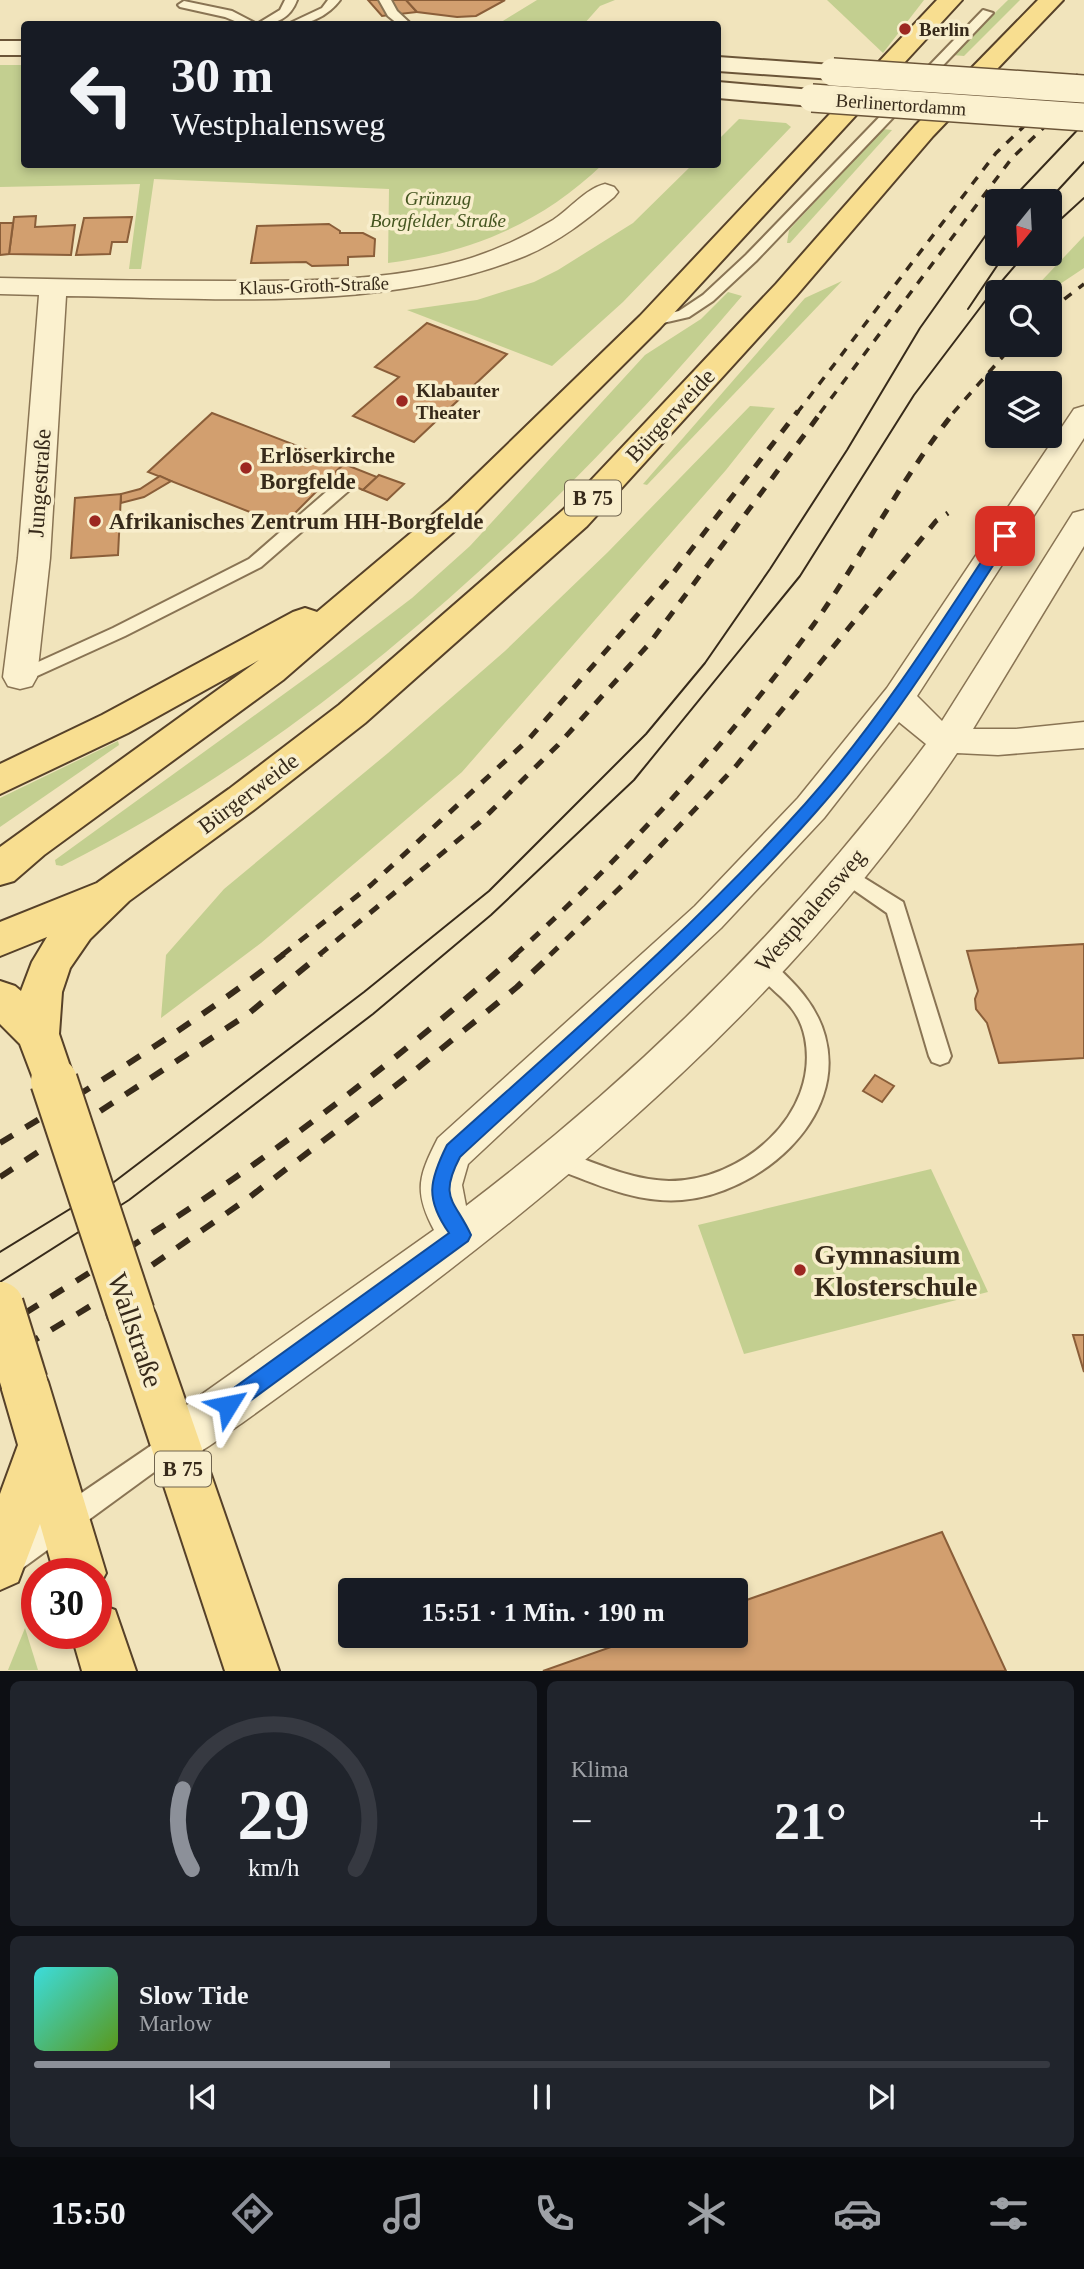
<!DOCTYPE html>
<html lang="de">
<meta charset="utf-8">
<style>
body{margin:0;font-family:Georgia,serif;background:#20242c;color:#f1f3f6;height:100vh;display:flex;flex-direction:column;font-size:26px;white-space:nowrap}
*{box-sizing:border-box;margin:0}
p{font-size:23px;color:#9ea1a6}
.icon{flex:none;width:38px;height:38px;fill:none;stroke:currentColor;stroke-width:2;stroke-linecap:round;stroke-linejoin:round}
.map{position:relative;height:1671px;overflow:hidden}
.drawer{display:flex;flex-direction:column;gap:10px;padding:10px;background:#0d0f14;flex:1}
.drawer>*{flex:none}
.banner{position:absolute;left:21px;top:21px;width:700px;height:147px;border-radius:7px;box-shadow:0 4px 10px #0003;background:#171b24;color:#f1f3f6;overflow:hidden}
.needle{width:46px;rotate:198deg}
.fabs{position:absolute;left:985px;top:189px;display:grid;gap:14px}
.fabs a{display:grid;place-items:center;width:77px;height:77px;border-radius:7px;background:#171b24;box-shadow:0 4px 10px #0003;font-size:35px}
.speed{position:absolute;left:21px;top:1558px;display:flex;gap:14px;font-size:35px;font-weight:700;text-align:center}
.speed>*{display:grid;place-content:center;width:91px;height:91px;border-radius:50%;background:#171b24;box-shadow:0 4px 10px #0003;line-height:1}
.speed .limit{border:10px solid #d22;background:#fff;color:#111}
.pin{position:absolute;display:grid;place-items:center;width:60px;height:60px;color:#fff;margin:-30px;border-radius:14px;box-shadow:0 4px 10px #0006}
.me{position:absolute;width:77px;margin:-38px;rotate:55deg;stroke-linejoin:round;filter:drop-shadow(0 0 5px #0008)}
.turn{display:flex;align-items:center;gap:24px;height:147px;padding:0 35px;font-size:32px}
.turn .icon{width:91px;height:91px;stroke-width:2.5}
.turn b{display:block;font-size:49px;line-height:60px}
.big{font-size:52px;font-weight:700;line-height:1.1}
.drawer .card{flex:1;display:flex;flex-direction:column;justify-content:center;gap:10px;min-width:0;padding:0 24px;border-radius:10px;background:#20242c}
.drawer .dial{align-items:center;gap:0}
.dial svg{height:182px;overflow:visible;fill:none;stroke:#363941;stroke-width:7;stroke-linecap:round;text-anchor:middle}
.dial text{fill:#f1f3f6;stroke:none}
.song{display:flex;align-items:center;gap:21px}
.cover{width:84px;height:84px;border-radius:10px;background:linear-gradient(135deg,hsl(180 70% 55%),hsl(90 70% 35%))}
.played{height:7px;border-radius:4px;background:linear-gradient(90deg,#8c9099 35%,#363941 35%)}
.keys{display:flex;justify-content:space-around;direction:ltr}
.heat{display:flex;justify-content:space-between;align-items:center;font-size:38px;direction:ltr}
.drawer .tiles{flex:1;display:grid;gap:10px;grid-template-columns:1fr 1fr}
.card:last-child{grid-column:span 2}
.trip{position:absolute;left:338px;top:1578px;width:410px;height:70px;border-radius:7px;background:#171b24;box-shadow:0 4px 10px #0003;font-weight:700;line-height:70px;text-align:center}
.menu{display:flex;height:112px;justify-content:space-around;align-items:center;background:#090b0e;color:#9ea1a6}
.menu .icon{width:49px;height:49px}
.menu .active{color:#8c9099}
.menu b{font-size:32px;color:#f1f3f6}
.map>svg:first-child{display:block}
.green{fill:#c3cf90}
.building{fill:#d29f6f;stroke:#8a5e39;stroke-width:2}
.lines{fill:none;stroke-linecap:round;stroke-linejoin:round}
.service-casing{stroke:#897454;stroke-width:4}
.minor-casing{stroke:#897454;stroke-width:3}
.secondary-casing{stroke:#6b5538;stroke-width:4}
.primary-casing{stroke:#564129;stroke-width:4}
.service{fill:#fbf1cf;fill-rule:evenodd}
.minor{fill:#fbf1cf;fill-rule:evenodd}
.secondary{fill:#fbf1cf;fill-rule:evenodd}
.primary{fill:#f8de90;fill-rule:evenodd}
.tram{stroke:#372a1a;stroke-width:2}
.rail-far2{stroke:#372a1a;stroke-width:3.5;stroke-dasharray:9 9;stroke-linecap:butt}
.rail-far1{stroke:#372a1a;stroke-width:5;stroke-dasharray:11 11;stroke-linecap:butt}
.rail{stroke:#372a1a;stroke-width:6;stroke-dasharray:15 15;stroke-linecap:butt}
.secondary-bridge-casing{stroke:#6b5538;stroke-width:30;stroke-linecap:butt}
.primary-bridge-casing{stroke:#564129;stroke-width:50;stroke-linecap:butt}
.secondary-bridge{stroke:#fbf1cf;stroke-width:27}
.primary-bridge{stroke:#f8de90;stroke-width:46}
.route{fill:#1a73e8;stroke:#114b97;stroke-width:2}
.poi-dot{fill:#9c2821;stroke:#f8eecc;stroke-width:2.5}
.labels{text-anchor:middle;stroke-width:7;stroke-linejoin:round;paint-order:stroke}
.far-poi-label{font-size:19px;font-weight:bold;fill:#372a1a;stroke:#f8eecc;text-anchor:start}
.far-street-label{font-size:19px;fill:#372a1a;stroke:#f8eecc}
.far-park-label{font-size:19px;font-style:italic;fill:#445520;stroke:#f8eecc}
.shield{fill:#f8eecc;stroke:#71654f;stroke-width:2}
.shield-label{font-size:21px;font-weight:bold;fill:#372a1a}
.street-label{font-size:23px;fill:#372a1a;stroke:#f8eecc}
.poi-label{font-size:23px;font-weight:bold;fill:#372a1a;stroke:#f8eecc;text-anchor:start}
.near-poi-label{font-size:28px;font-weight:bold;fill:#372a1a;stroke:#f8eecc;text-anchor:start}
.near-street-label{font-size:28px;fill:#372a1a;stroke:#f8eecc}
</style>
<div class="map">
<svg width="1084" height="1671" viewBox="0 0 1084 1671">
<rect width="100%" height="100%" fill="#f1e4bc"/>
<g class="green">
<path d="M537 0H615L600 6 584 24H498Z"/>
<path d="M827 0H924L883 53Z"/>
<path d="M1008 0H1020L964 56 952 55Z"/>
<path d="M0 65H24V164L602 165C540 224 472 252 388 263L389 189 154 179 141 269H129L140 184 0 187Z"/>
<path d="M739 119 786 123 791 127 623 302 552 366 407 310 477 300 534 282 558 270 633 223 692 165 718 164V140Z"/>
<path d="M883 129 892 130 790 243H787L789 230Z"/>
<path d="M1084 236V268L1048 292H1031Z"/>
<path d="M842 281 647 485 643 484 805 298Z"/>
<path d="M728 292 742 296C553 519 325 734 62 866L56 865 55 860 328 662 412 598 470 546 645 355 701 319Z"/>
<path d="M750 406 775 408 726 470 462 772 261 943 161 1018 166 955 224 889 388 753 505 651 608 552Z"/>
<path d="M118 741 119 745 0 827V798Z"/>
<path d="M931 1169 988 1292 744 1354 698 1225Z"/>
<path d="M25 1628 38 1670H8Z"/>
</g>
<g class="building">
<path d="M368 0H406L417 12 382 16Z"/>
<path d="M406 0H505L476 16 457 17 417 12Z"/>
<path d="M36 216 35 227 75 225 71 255 9 254 14 217Z"/>
<path d="M132 217 127 242H112L110 254 76 255 84 218Z"/>
<path d="M0 223H13L9 254 0 255Z"/>
<path d="M329 224 340 231V233H363L375 239 374 256 348 257V265L312 266 306 262 251 263 257 226Z"/>
<path d="M427 323 507 354 414 442 353 416 399 377 375 367Z"/>
<path d="M212 413 344 464 283 525 148 472Z"/>
<path d="M344 464 377 477 363 490 331 476Z"/>
<path d="M379 475 404 484 387 500 363 490Z"/>
<path d="M160 476 171 481 144 497 121 503V494L140 489Z"/>
<path d="M121 494 118 555 71 558 75 498Z"/>
<path d="M1084 944V1058L999 1063 987 1023 976 1009 975 999 978 991 967 951Z"/>
<path d="M875 1075 894 1086 882 1102 863 1091Z"/>
<path d="M1073 1335H1084V1372Z"/>
<path d="M942 1532 1006 1671H543L642 1636H735V1604Z"/>
</g>
<g class="lines">
<g class="service-casing">
<g id="service">
<path d="M285 0H297C290 19 276 24 257 24L280 10Z"/>
<path d="M328 0H340C328 16 308 26 288 24L322 8Z"/>
<path d="M379 0H391L397 11 411 24H398L388 16Z"/>
<path d="M184 1 232 11 257 24H242L225 17 180 7 178 5Z"/>
<path d="M983 10 993 13 756 261 713 301 689 317 650 326 645 325 643 322 645 319 679 311 703 295 746 255Z"/>
<path d="M347 478 355 483 353 487 261 567 125 636 26 681H14L11 677 14 673 113 628 249 559 341 479Z"/>
<path d="M845 866 903 902 951 1056 948 1062 940 1065 932 1062 929 1056 887 913 838 879 835 874 838 869Z"/>
<path d="M763 958 770 960C794 983 816 1003 825 1036 848 1120 757 1194 682 1200 636 1204 591 1182 549 1166L546 1159 549 1152 557 1149C593 1162 630 1180 669 1181 742 1181 820 1115 805 1038 797 998 767 993 753 966L756 960Z"/>
<path d="M174 1430 183 1433 186 1442 183 1451 9 1578 0 1582V1553L55 1511Z"/>
</g>
</g>
<g class="minor-casing">
<g id="minor">
<path d="M605 184 614 187 618 192 614 197C586 220 559 242 525 256 385 313 215 298 66 296L50 558 37 677 32 686 20 689 8 686 3 677 18 558 39 295 0 294V278C78 280 156 281 234 281 309 281 387 281 461 261 493 252 525 237 553 220 570 209 585 189 605 184Z"/>
<path d="M1084 406V438L917 696 942 721 1073 513 1084 510V546L973 729H1016L1084 722V748L998 755 957 753C799 990 579 1177 351 1344 314 1371 278 1397 242 1423 220 1438 199 1455 174 1465L157 1458 150 1442 157 1426 434 1230C413 1191 419 1175 438 1138L695 906 798 798 887 688 1074 409ZM899 722 926 744C795 920 641 1073 466 1206L462 1185 468 1164 721 928 824 818Z"/>
</g>
</g>
<g class="secondary-casing">
<g id="secondary">
<rect x="0" y="41" width="24" height="14"/>
<path d="M718 57 833 65 842 67 845 72 842 77 833 79 718 71Z"/>
<path d="M718 82 812 90 821 93 825 98 821 103 812 106 718 98Z"/>
</g>
</g>
<g class="primary-casing">
<g id="primary">
<path d="M937 0H962L660 328 473 515 283 680 44 855 14 881 0 885V847L259 660 128 733 0 794V764L102 715 293 612 305 608 317 612 449 501 640 316Z"/>
<path d="M1038 0H1063L933 136 796 296 587 526 365 723 255 809 129 901 90 939 70 968 62 992 59 1034 75 1081 69 1094 54 1099 39 1094 20 1044 0 1024V981L15 986 21 991 32 962 47 937 0 956V922L97 883 229 789 339 705 563 510 776 284 915 126Z"/>
<path d="M131 1291 148 1297 155 1313 279 1671H225L107 1313 114 1297Z"/>
<path d="M24 1359 41 1366 48 1382 106 1573 96 1592V1573H54L40 1524 18 1582 0 1590V1494L18 1445 0 1383 7 1366Z"/>
<path d="M96 1603 115 1610 136 1671H82L71 1633H96Z"/>
</g>
</g>
<use href="#service" class="service"/>
<use href="#minor" class="minor"/>
<use href="#secondary" class="secondary"/>
<use href="#primary" class="primary"/>
<g class="tram">
<path d="M1010 201 1084 123"/>
<path d="M1048 201 1084 162"/>
<path d="M1050 229 1084 198"/>
<path d="M968 309 1005 254"/>
<path d="M0 1252 114 1182 364 992 489 891 646 734 705 663 770 569 847 450 920 328 998 218"/>
<path d="M0 1282 129 1200 373 1014 491 915 634 780 800 576 914 395 989 296 1025 254"/>
</g>
<g class="rail-far2">
<path d="M1050 310 1084 284"/>
<path d="M797 413 996 153 1084 69"/>
<path d="M820 413 1012 158 1084 89"/>
<path d="M953 413 1013 345"/>
</g>
<g class="rail-far1">
<path d="M282 955 371 885 528 740 667 581 798 411"/>
<path d="M319 955 480 822 558 745 649 644 822 411"/>
<path d="M515 955C625 855 727 745 814 624 863 555 902 477 955 411"/>
<path d="M550 955 628 880 736 766 936 521 948 513"/>
</g>
<g class="rail">
<path d="M0 1143C97 1084 195 1024 284 954"/>
<path d="M0 1177 248 1014 321 954"/>
<path d="M0 1329C78 1279 157 1232 233 1179 332 1110 427 1034 517 954"/>
<path d="M0 1361 115 1291 247 1199 408 1076 517 987 552 954"/>
</g>
<g class="secondary-bridge-casing">
<g id="secondary-bridge">
<path d="M833 72 1084 89"/>
<path d="M812 98 1084 117"/>
</g>
</g>
<g class="primary-bridge-casing">
<g id="primary-bridge">
<path d="M54 1081 131 1313"/>
<path d="M0 1305 24 1382"/>
</g>
</g>
<use href="#secondary-bridge" class="secondary-bridge"/>
<use href="#primary-bridge" class="primary-bridge"/>
</g>
<path class="route" d="M1005 532 1012 536C951 631 890 729 815 813 705 937 581 1045 460 1157 438 1199 455 1200 471 1235L468 1241 235 1412 228 1415 220 1412 217 1405 220 1398 449 1233C425 1199 429 1181 447 1145 569 1035 695 927 805 804 879 721 939 626 1000 533Z"/>
<g class="poi-dot">
<circle cx="905" cy="29" r="7"/>
<circle cx="402" cy="401" r="7"/>
<circle cx="246" cy="468" r="7"/>
<circle cx="95" cy="521" r="7"/>
<circle cx="800" cy="1270" r="7"/>
</g>
<g class="labels">
<g class="far-poi-label">
<text x="919" y="36">Berlin</text>
<text x="416" y="397">Klabauter<tspan x="416" dy="22">Theater</tspan></text>
</g>
<g class="far-street-label">
<text transform="translate(901 104) rotate(4)" y="7">Berlinertordamm</text>
<text transform="translate(314 285) rotate(-2)" y="7">Klaus-Groth-Straße</text>
</g>
<g class="far-park-label">
<text x="438" y="205">Grünzug<tspan x="438" dy="22">Borgfelder Straße</tspan></text>
</g>
<g class="shield">
<rect x="565" y="480.5" width="56" height="35" rx="5"/>
<rect x="155" y="1451.5" width="56" height="35" rx="5"/>
</g>
<g class="shield-label">
<text x="593" y="505">B 75</text>
<text x="183" y="1476">B 75</text>
</g>
<g class="street-label">
<text transform="translate(670 415) rotate(-47)" y="8">Bürgerweide</text>
<text transform="translate(39 483) rotate(-86)" y="8">Jungestraße</text>
<text transform="translate(248 793) rotate(-37)" y="8">Bürgerweide</text>
<text transform="translate(810 910) rotate(-49)" y="8">Westphalensweg</text>
</g>
<g class="poi-label">
<text x="260" y="463">Erlöserkirche<tspan x="260" dy="26">Borgfelde</tspan></text>
<text x="109" y="529">Afrikanisches Zentrum HH-Borgfelde</text>
</g>
<g class="near-poi-label">
<text x="814" y="1264">Gymnasium<tspan x="814" dy="32">Klosterschule</tspan></text>
</g>
<g class="near-street-label">
<text transform="translate(136 1330) rotate(71)" y="10">Wallstraße</text>
</g>
</g>
</svg>
<div class="fabs">
<a><svg class="needle" viewBox="-14 -14 28 28"><path d="M0-13l5 13h-10z" fill="#e53935"/><path d="M0 13l5-13h-10z" fill="#9ea1a6"/></svg></a>
<a><svg class="icon" aria-label="search" viewBox="0 0 24 24"><circle cx="10" cy="10" r="6"/><path d="M15 15l6 6"/></svg></a>
<a><svg class="icon" aria-label="layers" viewBox="0 0 24 24"><path d="M12 4l9 5-9 5-9-5zM3 14l9 5 9-5"/></svg></a>
</div>
<div class="speed"><div class="limit">30</div></div>
<div class="pin" style="left:1005px;top:536px;background:#d93025"><svg class="icon" aria-label="arrive" viewBox="0 0 24 24"><path d="M6 21V4h12l-3 4 3 4H6"/></svg></div>
<svg class="me" style="left:228px;top:1405px" viewBox="-20 -20 40 40"><path d="M0-17L14 15 0 8-14 15z" fill="#1a73e8" stroke="#fff" stroke-width="4"/></svg>
<div class="trip">15:51 · 1 Min. · 190 m</div>
<div class="banner">
<div class="turn"><svg class="icon" aria-label="left" viewBox="0 0 24 24"><path d="M17 20v-9H6M10 6l-5 5 5 5"/></svg><div><b>30 m</b>Westphalensweg</div></div>
</div>
</div>
<section class="drawer">
<div class="tiles">
<div class="card dial"><svg viewBox="0 0 100 80">
<path d="M14 69A42 42 0 1 1 86 69"/>
<path d="M14 69A42 42 0 0 1 10 34" stroke="#8c9099"/>
<text x="50" y="56" font-size="32" font-weight="700">29</text>
<text x="50" y="72" font-size="11">km/h</text>
</svg></div>
<div class="card"><p>Klima</p>
<div class="heat"><a>−</a><b class="big">21°</b><a>+</a></div>
</div>
<div class="card">
<div class="song"><i class="cover"></i><div><b>Slow Tide</b><p>Marlow</p></div></div>
<div class="played"></div>
<div class="keys"><svg class="icon" aria-label="previous" viewBox="0 0 24 24"><path d="M18 5L8 12l10 7zM5 5v14"/></svg><svg class="icon" aria-label="pause" viewBox="0 0 24 24"><path d="M8 5v14M16 5v14"/></svg><svg class="icon" aria-label="next" viewBox="0 0 24 24"><path d="M6 5l10 7-10 7zM19 5v14"/></svg></div>
</div>
</div>
</section>
<nav class="menu">
<b>15:50</b>
<svg class="icon active" aria-label="directions" viewBox="0 0 24 24"><path d="M12 3l9 9-9 9-9-9zM9 14v-3h6M13 9l2 2-2 2"/></svg>
<svg class="icon" aria-label="music" viewBox="0 0 24 24"><path d="M9 18V5l10-2v13"/><circle cx="6" cy="18" r="3"/><circle cx="16" cy="16" r="3"/></svg>
<svg class="icon" aria-label="phone" viewBox="0 0 24 24"><path d="M5 4h4l2 5-3 2q2 4 5 5l2-3 5 2v4C11 20 4 13 5 4z"/></svg>
<svg class="icon" aria-label="climate" viewBox="0 0 24 24"><path d="M12 3v18M4 7l16 10M4 17L20 7"/></svg>
<svg class="icon" aria-label="car" viewBox="0 0 24 24"><path d="M5 17H2v-5l4-1 3-4h7l3 4 3 1v5h-3M9 17h6M6 11h13"/><circle cx="7" cy="17" r="2"/><circle cx="17" cy="17" r="2"/></svg>
<svg class="icon" aria-label="filters" viewBox="0 0 24 24"><path d="M4 7h16M4 17h16"/><circle cx="9" cy="7" r="2"/><circle cx="15" cy="17" r="2"/></svg>
</nav>
